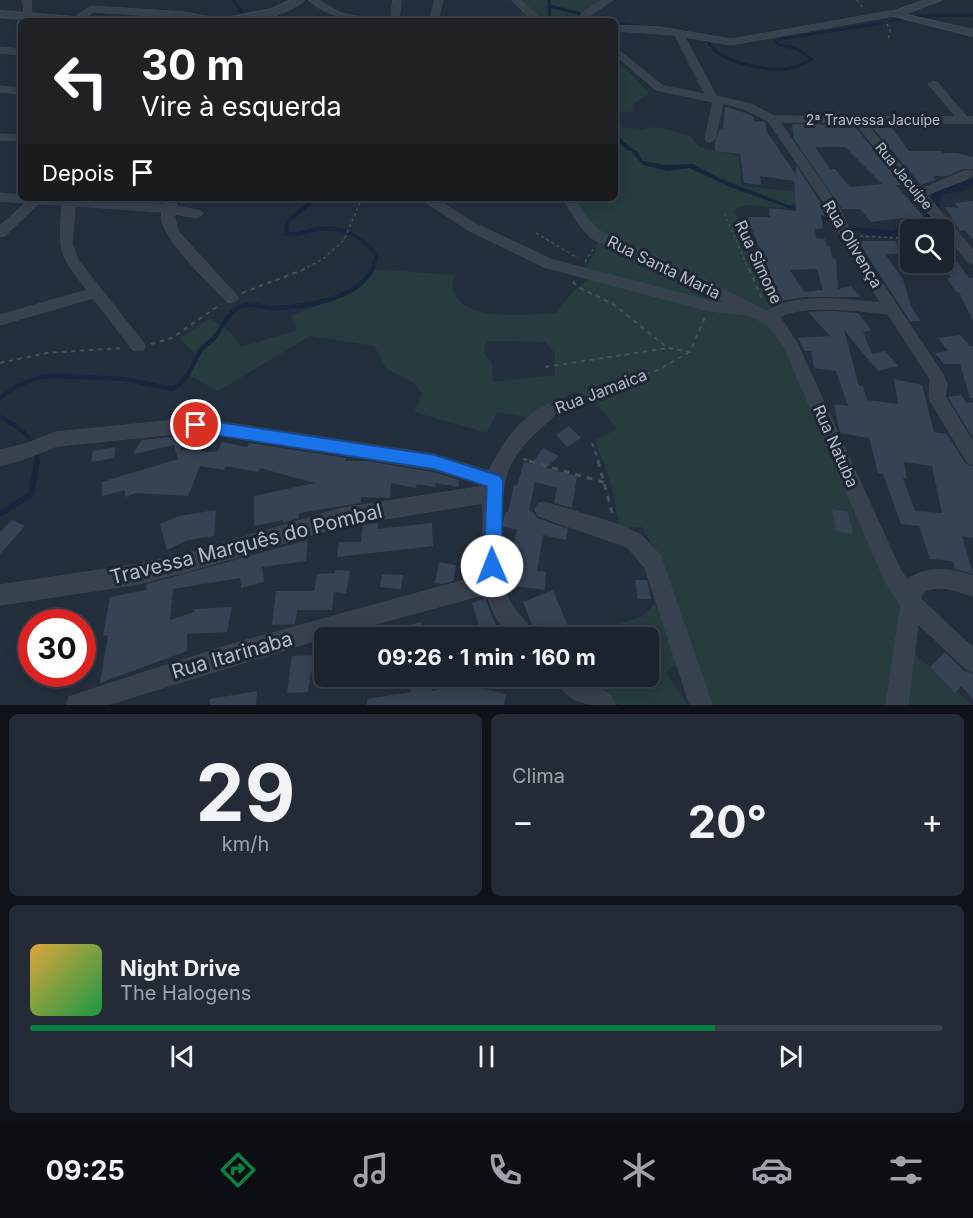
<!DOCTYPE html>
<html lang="pt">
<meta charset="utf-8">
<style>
body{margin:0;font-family:Inter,sans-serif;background:#242b36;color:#f1f3f6;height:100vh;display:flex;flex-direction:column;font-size:22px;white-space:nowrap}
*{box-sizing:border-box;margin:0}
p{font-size:20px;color:#a0a4aa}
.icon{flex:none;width:33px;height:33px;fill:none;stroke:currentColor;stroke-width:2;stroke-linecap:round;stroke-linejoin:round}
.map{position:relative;height:705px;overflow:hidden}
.side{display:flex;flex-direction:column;gap:9px;padding:9px;background:#0f1319;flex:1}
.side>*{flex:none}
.banner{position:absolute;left:18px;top:18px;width:600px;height:183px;border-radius:9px;box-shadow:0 3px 15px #0003,0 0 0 2px #39404a;background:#202124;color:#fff;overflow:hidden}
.buttons{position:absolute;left:900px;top:219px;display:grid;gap:12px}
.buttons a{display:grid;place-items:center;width:54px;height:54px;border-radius:9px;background:#1b232e;box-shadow:0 3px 15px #0003,0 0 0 2px #39404a;font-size:30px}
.speed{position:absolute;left:18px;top:609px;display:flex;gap:12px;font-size:30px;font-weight:700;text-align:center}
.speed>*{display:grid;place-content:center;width:78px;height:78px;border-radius:50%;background:#1b232e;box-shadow:0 3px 15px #0003,0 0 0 2px #39404a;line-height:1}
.speed .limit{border:9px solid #d22;background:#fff;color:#111}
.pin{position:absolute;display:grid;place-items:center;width:51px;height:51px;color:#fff;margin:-26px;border:3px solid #fff;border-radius:50%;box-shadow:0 2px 6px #0007}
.me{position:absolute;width:66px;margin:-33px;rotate:359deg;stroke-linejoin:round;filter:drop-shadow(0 0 4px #0008)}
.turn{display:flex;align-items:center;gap:21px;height:126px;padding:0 24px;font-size:27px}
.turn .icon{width:78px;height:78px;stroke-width:2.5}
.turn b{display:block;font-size:42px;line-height:51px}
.then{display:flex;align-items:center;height:57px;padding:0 24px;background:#0003;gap:12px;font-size:22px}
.big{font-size:45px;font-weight:700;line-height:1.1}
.side .card{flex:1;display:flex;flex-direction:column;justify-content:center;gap:9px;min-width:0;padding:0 21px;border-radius:9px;background:#242b36}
.side .dial{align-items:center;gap:0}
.dial b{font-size:78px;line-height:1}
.song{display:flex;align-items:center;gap:18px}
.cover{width:72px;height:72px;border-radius:9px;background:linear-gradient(135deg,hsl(40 70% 55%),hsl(140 70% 35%))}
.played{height:6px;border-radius:3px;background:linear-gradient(90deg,#0b8043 75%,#39404a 75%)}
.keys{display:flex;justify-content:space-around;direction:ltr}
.heat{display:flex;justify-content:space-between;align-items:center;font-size:33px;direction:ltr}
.side .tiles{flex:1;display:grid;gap:9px;grid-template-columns:1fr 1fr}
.card:last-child{grid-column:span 2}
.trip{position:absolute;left:314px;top:627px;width:345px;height:60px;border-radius:9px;background:#1b232e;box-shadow:0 3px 15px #0003,0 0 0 2px #39404a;font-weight:700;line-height:60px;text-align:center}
.tab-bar{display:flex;height:96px;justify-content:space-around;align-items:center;background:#0b0e12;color:#a0a4aa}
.tab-bar .icon{width:42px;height:42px}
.tab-bar .selected{color:#0b8043}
.tab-bar b{font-size:27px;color:#f1f3f6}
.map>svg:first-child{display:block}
.green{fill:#263c3f;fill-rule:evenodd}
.water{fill:#17263c}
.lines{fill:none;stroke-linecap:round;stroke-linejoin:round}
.stream-far3{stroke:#17263c;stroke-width:3}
.stream-far2{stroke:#17263c;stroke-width:4}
.stream-far1{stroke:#17263c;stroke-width:4.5}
.stream{stroke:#17263c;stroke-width:6}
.building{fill:#364354;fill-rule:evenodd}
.minor-casing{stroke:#414a57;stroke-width:1}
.tertiary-casing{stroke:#414a57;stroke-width:2}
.path-far2{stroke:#3f5557;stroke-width:1.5;stroke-dasharray:3 3;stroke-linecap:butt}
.path-far1{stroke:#3f5557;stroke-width:2;stroke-dasharray:4.5 4.5;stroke-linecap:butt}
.path{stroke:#3f5557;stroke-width:3;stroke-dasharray:6 6;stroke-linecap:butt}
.minor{fill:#38414e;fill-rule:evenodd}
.tertiary{fill:#38414e;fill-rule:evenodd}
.route{fill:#1a73e8;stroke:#114b97;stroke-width:1.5}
.labels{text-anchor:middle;stroke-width:6;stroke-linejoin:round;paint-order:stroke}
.far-street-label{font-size:14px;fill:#b4bcc9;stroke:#1d2633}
.street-label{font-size:16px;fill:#b4bcc9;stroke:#1d2633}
.near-street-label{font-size:20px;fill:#b4bcc9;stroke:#1d2633}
</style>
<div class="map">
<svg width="973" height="705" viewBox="0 0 973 705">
<rect width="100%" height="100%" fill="#242f3e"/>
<g class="green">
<path d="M522 0H606L582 16 580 21H520Z"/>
<path d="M615 57 649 93 633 104V111L620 113 617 120 621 127 641 130 655 127 674 131 691 137 699 147 739 156 741 186 792 191 800 201 782 208 747 205 734 210 773 301V308L766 315 601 234 588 222 575 200 615 198Z"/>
<path d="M598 239 668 270 745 309 704 301 586 268 596 251Z"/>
<path d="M370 269 454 275 452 287C454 291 456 297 459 300 477 321 531 314 557 313 566 299 576 286 591 278L752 314 764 321 785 341 903 606 888 705H710L660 560 642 527 620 528 611 483 596 443 597 439 617 429 605 413 576 391 529 418 497 412 487 433 414 412 422 394 414 383 387 369 374 346 310 336 218 391 184 373 196 354 179 339 210 318 231 333 241 347 297 330 291 316C319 304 352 295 370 269ZM486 341 545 342 555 353V375L493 382 492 363 484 353Z"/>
<path d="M655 604 678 662 666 672 687 705H621L609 702 570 677 648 676V638L575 637 641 617Z"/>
<path d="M915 654 972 705H905Z"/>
</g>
<path class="water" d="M626 146 637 151 643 161 665 165 693 164 719 178 796 208 858 227 894 231 902 220 929 214 932 194C940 187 950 186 960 183 965 182 969 177 973 174L972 187C952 199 931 183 943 219L916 222 894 238 870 236 735 189 689 168 668 171 643 165Z"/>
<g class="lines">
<g class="stream-far3">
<path d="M233 0 243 14"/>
<path d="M549 0 550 21"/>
<path d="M549 6 581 14"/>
<path d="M915 16 973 15"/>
<path d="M589 18 597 21"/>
<path d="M890 21 902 19"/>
<path d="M615 24 639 26"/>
<path d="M709 43C719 62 765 71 786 69 796 68 804 64 812 59L795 48 779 45 776 42 781 39 882 23"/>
</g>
<g class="stream-far2">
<path d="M615 136 629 149"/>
<path d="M316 198 287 222 286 234C295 236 300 233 309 231 338 224 359 233 377 255L372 270"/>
</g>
<g class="stream-far1">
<path d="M0 398 19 385 41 377 53 376 125 379 172 389C188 380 190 368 199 353 202 346 210 343 215 337 224 326 227 311 242 306 252 302 263 308 273 308 305 307 357 300 372 269"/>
<path d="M0 417C19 427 38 438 37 462"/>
</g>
<path class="stream" d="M0 514 31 494 37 461"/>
</g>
<g class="building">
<path d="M725 106 753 116 754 121 765 122 767 132 796 175V165L829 216 821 215 823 228 815 229 816 238 825 239 827 246H830L832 258 836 259 838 289 851 286 860 297H806L774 302 763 271H769L747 217H770L769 208 796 211 794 181 760 176 761 185 744 183 740 154 715 151V142L720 128 723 129ZM817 269 823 290 804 292 790 270Z"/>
<path d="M792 124 852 125 856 128 903 185H896L935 230H917L910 217 871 222 860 209H842L794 139ZM815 147H845L882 184 850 187 835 169H830Z"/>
<path d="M873 128H892L909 151H941L943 153H957L973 157V169H963L947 176H933L936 180 921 185Z"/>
<path d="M973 201V240L965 230 960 231 945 207 959 208 955 203Z"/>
<path d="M858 241H895L902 254H885L903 279 911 306 920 321H910Z"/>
<path d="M941 263H958L969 278H973V321L959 292H956L947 278H951Z"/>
<path d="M832 311 858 313 871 330 863 332 872 354 885 351 898 366 878 371 844 330 859 386H863L867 400 898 404 894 379 922 385 934 432 947 434 965 463 973 467V538L962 536 973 574 955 569 953 561 930 559 919 526 901 524 883 474 878 473 869 438 840 433 834 404 848 406 836 371 814 368 811 351H805L798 338 830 336 808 312ZM904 462 932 466 942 513 915 511 903 478 907 479Z"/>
<path d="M960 335 970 346H973V398H970L960 364H944L935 353 948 351 938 338Z"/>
<path d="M961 395 967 403 973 402V438L948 397Z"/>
<path d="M569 426 581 438 567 447 556 435Z"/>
<path d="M189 435 187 437 199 440 184 443 180 450 217 452 222 442 247 447 249 443 346 458V461H366L433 472 459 480 458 487 436 483 435 487 417 484 416 488 391 483 390 498 361 497V503L299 513V518L283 523V520L254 526V496L315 483 260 468 258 472 226 466 224 470 200 466 188 496 136 493 125 497V490L102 496V482L178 459 174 445 133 454 142 440Z"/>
<path d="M115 447 114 458 91 462 93 451Z"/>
<path d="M543 448 559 456 546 468 577 476 572 508 554 503 557 488 535 482 529 511 533 512 537 518 568 529 566 540 543 535 537 571 546 572 545 590 515 586 517 565 512 564 516 549 513 548 517 529 502 527 505 512H508L514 485 517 486 524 462 532 464Z"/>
<path d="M832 509 848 512 853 534 836 531Z"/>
<path d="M216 510 214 536 188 540 167 550 160 524 179 516Z"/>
<path d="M12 520 25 526 0 554V532Z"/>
<path d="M378 523 377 529 432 523 433 546 337 557 339 542H361L363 525Z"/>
<path d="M308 540 306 561 262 567 264 582 241 588 240 578 173 589 170 620 194 612 195 609 232 607 227 632 187 634V651L100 683 108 635 103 636 110 597 146 590 147 584Z"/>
<path d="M439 562 456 565 453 581 442 584 435 583Z"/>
<path d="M335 570 350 571 346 593 334 592 332 610H297L295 624 272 625 276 591H314L317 574 335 573Z"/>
<path d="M382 574 403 575 401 589 380 587Z"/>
<path d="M635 580H647L651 599H638Z"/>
<path d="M553 590 569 629 559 633 561 638H548L542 624 533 627 523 602Z"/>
<path d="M485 598 498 631 482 636 472 603Z"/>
<path d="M422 622 424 638H405L404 626Z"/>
<path d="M945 652 964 671 973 674V699L961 686 955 693 930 667Z"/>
<path d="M324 655V671L311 672 308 692 287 693 292 656Z"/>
<path d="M431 684 432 691 461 684 506 694 504 705H367V699L411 692V687Z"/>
<path d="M257 691 256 705H210V699Z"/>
</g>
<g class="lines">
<g class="minor-casing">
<g id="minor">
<path d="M23 0H31L32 18 25 16Z"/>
<path d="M308 0H318L341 13 384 21C356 21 330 19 308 0Z"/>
<path d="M393 0H401L399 21H391Z"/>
<path d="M435 0H443L438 21H430Z"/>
<path d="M512 0H521L543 21H534Z"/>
<path d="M603 0H613L588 17V21H580L581 14Z"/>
<path d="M91 6 185 12 231 21 93 12 81 21H73L74 18Z"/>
<path d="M267 10H273L278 14 276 21H268L270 17 266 12Z"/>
<path d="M891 11 895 14 894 16 731 45 685 37 716 96 751 104 774 116 956 117 928 84 933 81 937 82 967 117H973V123H866L921 189 964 171H972V177L927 195 973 250V264L968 262 855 123 780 122 839 207 857 245 942 373 947 384 945 396 973 442V465L967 462 931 402 929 397 930 379 888 314C860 311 804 303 780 317L797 343 899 567 907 580C928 565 951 569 973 576V596C958 591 936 583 922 593L921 599 973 648V672L966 669 918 624 908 705H886L901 605 885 581 784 346 768 325 749 315 710 311 544 267 468 230 419 198H434L476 224 553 260 710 301 727 303 670 273 591 238 578 223 562 198H574L586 217 601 232 680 267 767 312C791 292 851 300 881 303L845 246 829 210 768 121 744 109 723 103 715 139 710 142 706 141 705 139 713 102 656 90 615 55V47L663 86 705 94 675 35 615 31V25L660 27 731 39Z"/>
<path d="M0 47 21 49V55L0 53Z"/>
<path d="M0 86 21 88V94L0 92Z"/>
<path d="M0 134 21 135V141L0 140Z"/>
<path d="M0 193 21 195V198H75L165 205 167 198H179L176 206 201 211 203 214 197 218 174 214 178 231 239 298 232 303 227 302C212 285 155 234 162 212L75 206 72 244 78 260 143 342 145 346 143 350H133L93 298 0 325V315L87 290C58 253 59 252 62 205L38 204 5 236 0 237V226L25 203 0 201Z"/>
<path d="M548 405 554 407 556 412C552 420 543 425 537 431 528 440 519 449 513 460 496 486 494 573 509 600 516 614 530 623 536 638H512L496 618 486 594 324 638 107 705H66L69 697 77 694 232 644 483 575V503L342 526 196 569 139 584 0 605V585L139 564 196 551 342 508 485 486 434 470 196 432 57 446 27 458 0 466V450L25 444 56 432 196 418 434 454 489 471C500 447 522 414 548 405Z"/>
<path d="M544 502 617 524 641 535 660 555 712 705H690L645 568 627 547 538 516 535 510 538 504Z"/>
<path d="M555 676H581L612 697 615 705C589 705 566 705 555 676Z"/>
</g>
</g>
<g class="tertiary-casing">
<g id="tertiary">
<path d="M291 0H304C283 18 247 21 221 21L226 18 272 9Z"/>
<path d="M926 0H941L903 14 973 30V36L886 14Z"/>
<path d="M0 11 85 18 90 21H47L0 17Z"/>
</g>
</g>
<g class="path-far2">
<path d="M857 0 864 9"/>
<path d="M887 24 890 30 888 40"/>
<path d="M724 213 749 270"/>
<path d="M912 230 919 224 928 223"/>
<path d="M536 233 578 258"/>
<path d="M860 236 901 238 910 231"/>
<path d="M585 262 595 246"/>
<path d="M302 270 323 259 344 240 362 198"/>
</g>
<g class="path-far1">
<path d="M749 269 763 301"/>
<path d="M573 282 578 287 613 304 668 348 690 352 705 317"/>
<path d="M242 293 305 269"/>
<path d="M151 344 172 338 221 304"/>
<path d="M0 363 47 353 122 348"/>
<path d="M545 367 668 348"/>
<path d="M561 405 658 370 688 353"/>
<path d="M592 443 599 462"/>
<path d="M523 459 534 462"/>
</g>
<g class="path">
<path d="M529 461 606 483"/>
<path d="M598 461 613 516"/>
</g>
<use href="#minor" class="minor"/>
<use href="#tertiary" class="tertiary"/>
</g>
<path class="route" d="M196 419 434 455 500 476 503 481 501 566 498 572 492 575 486 572 484 566 487 486 434 469 196 432 191 430 189 425 191 421Z"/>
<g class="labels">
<g class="far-street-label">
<text x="873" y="125">2ª Travessa Jacuípe</text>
<text transform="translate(904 176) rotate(51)" y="5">Rua Jacuípe</text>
</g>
<g class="street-label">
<text transform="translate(853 244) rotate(59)" y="6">Rua Olivença</text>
<text transform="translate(759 262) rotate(65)" y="6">Rua Simone</text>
<text transform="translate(664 267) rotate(26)" y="6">Rua Santa Maria</text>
<text transform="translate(601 391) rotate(-21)" y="6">Rua Jamaica</text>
<text transform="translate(836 446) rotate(66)" y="6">Rua Natuba</text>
</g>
<g class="near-street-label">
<text transform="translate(246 544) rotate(-14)" y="7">Travessa Marquês do Pombal</text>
<text transform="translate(232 655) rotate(-16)" y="7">Rua Itarinaba</text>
</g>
</g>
</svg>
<div class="buttons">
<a><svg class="icon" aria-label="search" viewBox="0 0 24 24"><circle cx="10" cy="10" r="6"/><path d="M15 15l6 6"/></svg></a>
</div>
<div class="speed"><div class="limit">30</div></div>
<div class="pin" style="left:196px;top:425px;background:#d93025"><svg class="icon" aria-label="arrive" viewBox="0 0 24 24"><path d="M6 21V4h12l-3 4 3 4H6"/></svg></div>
<svg class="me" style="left:492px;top:566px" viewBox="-20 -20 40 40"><circle r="19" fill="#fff"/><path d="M0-13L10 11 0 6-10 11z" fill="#1a73e8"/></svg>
<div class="trip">09:26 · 1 min · 160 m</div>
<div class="banner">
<div class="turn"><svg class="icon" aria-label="left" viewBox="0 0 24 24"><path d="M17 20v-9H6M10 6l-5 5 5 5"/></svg><div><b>30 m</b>Vire à esquerda</div></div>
<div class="then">Depois<svg class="icon" aria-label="arrive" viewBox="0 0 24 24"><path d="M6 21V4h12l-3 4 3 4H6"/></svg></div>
</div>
</div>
<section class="side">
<div class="tiles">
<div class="card dial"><b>29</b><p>km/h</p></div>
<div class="card"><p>Clima</p>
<div class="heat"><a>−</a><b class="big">20°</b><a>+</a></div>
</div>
<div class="card">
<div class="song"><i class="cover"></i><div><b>Night Drive</b><p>The Halogens</p></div></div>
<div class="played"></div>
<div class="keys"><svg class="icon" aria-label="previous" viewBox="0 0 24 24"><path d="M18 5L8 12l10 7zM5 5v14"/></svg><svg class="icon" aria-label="pause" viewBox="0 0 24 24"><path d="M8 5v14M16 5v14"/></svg><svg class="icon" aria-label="next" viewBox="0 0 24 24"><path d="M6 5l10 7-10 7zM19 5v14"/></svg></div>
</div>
</div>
</section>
<nav class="tab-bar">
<b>09:25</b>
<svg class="icon selected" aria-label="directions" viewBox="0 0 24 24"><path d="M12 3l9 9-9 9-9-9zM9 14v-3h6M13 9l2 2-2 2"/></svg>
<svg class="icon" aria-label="music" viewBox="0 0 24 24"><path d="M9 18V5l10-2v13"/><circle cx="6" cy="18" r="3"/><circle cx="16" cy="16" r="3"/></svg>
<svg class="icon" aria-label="phone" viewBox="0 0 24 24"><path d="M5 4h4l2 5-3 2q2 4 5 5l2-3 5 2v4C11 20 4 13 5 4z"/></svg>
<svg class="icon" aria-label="climate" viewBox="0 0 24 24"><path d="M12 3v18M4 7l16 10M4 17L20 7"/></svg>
<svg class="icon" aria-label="car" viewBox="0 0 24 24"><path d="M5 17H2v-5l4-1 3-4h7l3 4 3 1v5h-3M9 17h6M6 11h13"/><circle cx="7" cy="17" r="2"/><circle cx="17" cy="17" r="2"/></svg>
<svg class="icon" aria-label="filters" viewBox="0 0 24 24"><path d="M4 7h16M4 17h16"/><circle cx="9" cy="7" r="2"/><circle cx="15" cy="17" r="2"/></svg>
</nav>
